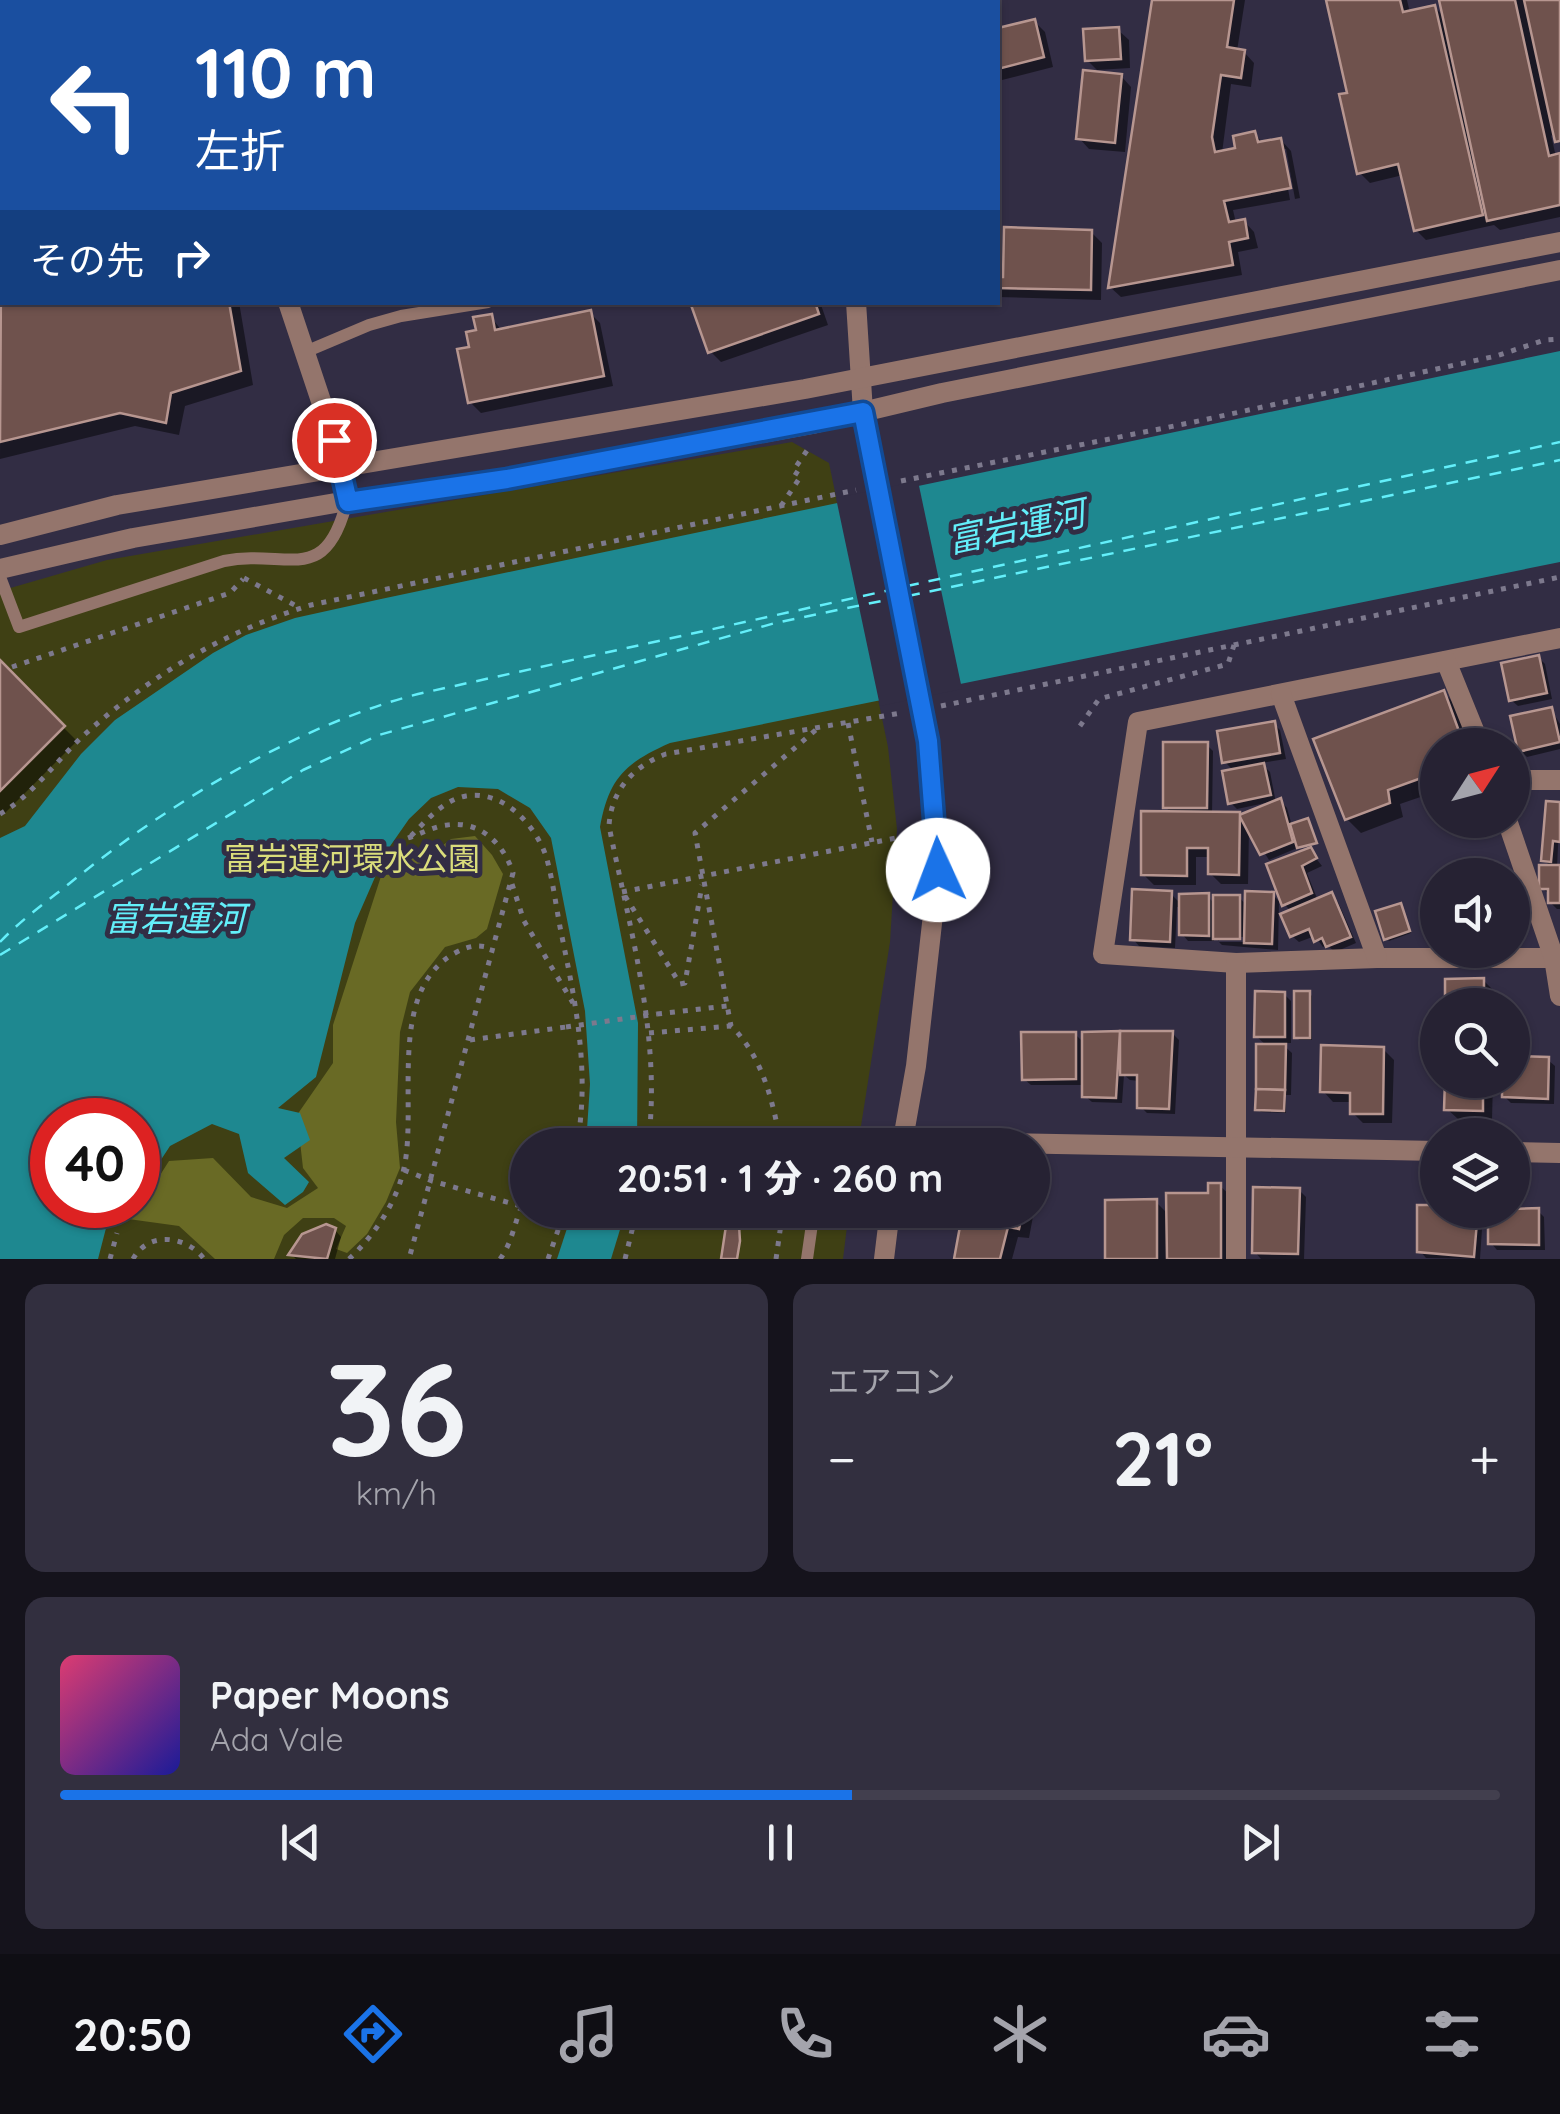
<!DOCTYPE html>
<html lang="ja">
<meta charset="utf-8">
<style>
body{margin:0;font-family:Quicksand,"Noto Sans JP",sans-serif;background:#322f3f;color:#f1f3f6;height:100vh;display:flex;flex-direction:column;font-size:38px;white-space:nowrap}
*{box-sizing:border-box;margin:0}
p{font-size:32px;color:#a4a4ac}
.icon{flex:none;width:55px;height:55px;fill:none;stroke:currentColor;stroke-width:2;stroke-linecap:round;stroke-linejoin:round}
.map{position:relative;height:1259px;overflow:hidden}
.side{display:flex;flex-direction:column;gap:25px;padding:25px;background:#15131c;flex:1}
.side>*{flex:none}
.guide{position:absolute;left:0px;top:0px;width:1000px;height:305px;box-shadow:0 2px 8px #0004,0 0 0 2px #423f4e;background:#1a4fa0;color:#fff;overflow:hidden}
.needle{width:65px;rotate:54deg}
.buttons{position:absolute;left:1420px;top:728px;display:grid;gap:20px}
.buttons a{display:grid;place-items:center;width:110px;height:110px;border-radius:50%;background:#262233;box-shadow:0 2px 8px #0004,0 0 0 2px #423f4e;font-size:50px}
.speed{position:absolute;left:30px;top:1098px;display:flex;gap:20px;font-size:50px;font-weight:700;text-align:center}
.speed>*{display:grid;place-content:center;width:130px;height:130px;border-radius:50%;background:#262233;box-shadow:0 2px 8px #0004,0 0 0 2px #423f4e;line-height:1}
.speed .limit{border:15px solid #d22;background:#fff;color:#111}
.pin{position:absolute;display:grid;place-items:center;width:85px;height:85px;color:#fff;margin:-42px;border:5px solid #fff;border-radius:50%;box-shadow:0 2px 10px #0007}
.me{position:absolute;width:110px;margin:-55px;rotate:358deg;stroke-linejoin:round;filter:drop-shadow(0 0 8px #0008)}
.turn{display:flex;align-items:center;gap:35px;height:210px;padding:0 30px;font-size:45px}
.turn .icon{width:130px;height:130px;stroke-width:2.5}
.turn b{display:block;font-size:70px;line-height:85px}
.then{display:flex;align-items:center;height:95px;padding:0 30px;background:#0003;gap:20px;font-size:38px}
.big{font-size:75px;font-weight:800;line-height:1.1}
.side .tile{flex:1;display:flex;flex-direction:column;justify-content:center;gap:15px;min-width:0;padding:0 35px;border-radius:20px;background:#322f3f}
.side .dial{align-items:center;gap:0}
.dial b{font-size:130px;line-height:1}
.song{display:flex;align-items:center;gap:30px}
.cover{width:120px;height:120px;border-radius:15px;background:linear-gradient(135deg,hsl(340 70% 55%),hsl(240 70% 35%))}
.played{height:10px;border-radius:5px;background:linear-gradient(90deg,#1a73e8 55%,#423f4e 55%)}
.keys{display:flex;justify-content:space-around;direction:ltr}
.heat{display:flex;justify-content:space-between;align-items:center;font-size:55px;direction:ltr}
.side .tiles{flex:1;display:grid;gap:25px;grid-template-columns:1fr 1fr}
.tile:last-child{grid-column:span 2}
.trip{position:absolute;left:510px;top:1128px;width:540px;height:100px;border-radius:50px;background:#262233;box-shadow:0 2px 8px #0004,0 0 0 2px #423f4e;font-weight:800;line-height:100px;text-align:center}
.tabs{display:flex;height:160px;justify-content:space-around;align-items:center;background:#0f0e14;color:#a4a4ac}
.tabs .icon{width:70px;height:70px}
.tabs .current{color:#1a73e8}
.tabs b{font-size:45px;color:#f1f3f6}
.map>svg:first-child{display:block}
.green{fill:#3f4014;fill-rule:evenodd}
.forest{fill:#696a25}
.water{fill:#1e8890}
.pier{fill:#322d44}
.shadow{fill:#0007}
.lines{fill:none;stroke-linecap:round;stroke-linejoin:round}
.ferry{stroke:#63effa;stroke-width:2.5;stroke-dasharray:12 10;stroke-linecap:butt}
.building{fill:#6f524d;stroke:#b79690;stroke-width:2.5}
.path{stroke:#7d798d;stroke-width:5;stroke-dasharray:5 8;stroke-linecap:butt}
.service{stroke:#94756c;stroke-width:12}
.minor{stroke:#94756c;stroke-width:20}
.tertiary{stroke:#94756c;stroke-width:20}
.path-bridge{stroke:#7d798d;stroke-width:5;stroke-dasharray:5 8;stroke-linecap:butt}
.tertiary-bridge{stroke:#94756c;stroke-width:20}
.route-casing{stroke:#114b97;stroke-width:25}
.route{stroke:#1a73e8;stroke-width:18}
.labels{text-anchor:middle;stroke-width:10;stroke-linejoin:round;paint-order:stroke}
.park-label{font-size:32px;fill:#dadd7b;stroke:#322d44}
.water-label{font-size:35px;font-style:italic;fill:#63effa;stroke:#322d44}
</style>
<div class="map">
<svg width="1560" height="1259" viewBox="0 0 1560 1259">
<rect width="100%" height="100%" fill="#322d44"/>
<path class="green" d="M792 442 829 463 888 747 897 829 890 942 858 1145H528V1210H849L843 1259H0V591L107 560ZM52 1120H138V1205H52Z"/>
<path class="forest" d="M475 836 492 855 503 874 487 929 476 938 445 947 410 992 400 1032 396 1122 400 1168 386 1202 367 1234 347 1253 336 1249 346 1226 334 1218H303L284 1235 274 1259H215L179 1226 121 1218 124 1205H138V1179L155 1183 169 1161 213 1158 251 1197 287 1208 318 1188 303 1168 297 1115 333 1063V1025L384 867 399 847 433 853 451 839Z"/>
<g class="water">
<path d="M1560 351V562L670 743C625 763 609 778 600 827L638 1023 637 1145H586L590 1084 585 1011 551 838 530 808 498 789 458 787 431 798 409 819 386 852 355 923 316 1077 278 1108 300 1113 310 1140 284 1158 309 1182 303 1192 285 1205 248 1173 239 1134 212 1124 170 1146 151 1175 138 1171V1120H52V1205H112L98 1259H0V838L25 826 81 754 115 720 213 653 246 635 295 618 381 599Z"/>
<path d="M573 1210H626L611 1259H557Z"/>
</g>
<path class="pier" d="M918 481 962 689 880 706 836 498Z"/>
<g class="shadow">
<path d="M215 0H286L211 2Z"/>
<path d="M370 0H490L491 2H371Z"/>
<path d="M511 0H791L792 2H512Z"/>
<path d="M1154 0H1245L1237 51 1244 52 1254 63 1251 87 1231 84 1222 153 1238 150 1255 134 1264 144 1281 140 1291 151 1300 198 1295 199 1286 149H1281L1290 200 1233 210 1236 223 1244 221 1254 232 1258 248 1238 252 1242 275 1121 297 1110 287Z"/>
<path d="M1329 0H1407L1410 13 1435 7 1445 18 1441 0H1560V143L1551 135 1556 157 1560 156V217L1500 230 1494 225 1426 240 1416 230 1403 175 1370 183 1359 172 1350 95Z"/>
<path d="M1035 22 1045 32 1053 67 998 81V31Z"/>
<path d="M1118 30 1129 40 1130 68 1097 70 1087 60Z"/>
<path d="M1121 76 1131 87 1125 152 1089 149 1079 138Z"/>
<path d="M2 118V302H239L253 385 185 406 179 435 135 426 0 459Z"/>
<path d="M1091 232 1102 243 1101 300 998 297V280H1005Z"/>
<path d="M707 302H820L828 325 721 362 711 352Z"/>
<path d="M590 313 600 323 613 386 481 413 470 402 472 349 478 332 491 317 502 331Z"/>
<path d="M1538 657 1545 664 1552 699 1518 706 1511 700Z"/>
<path d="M0 664 77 741 3 815 0 813Z"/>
<path d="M1444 693 1458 707 1471 745H1438V791L1400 804 1403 817 1361 833 1347 819Z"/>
<path d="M1551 709 1560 724V749L1527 757 1520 750Z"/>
<path d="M1274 724 1280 730 1286 759 1261 763 1270 772 1276 803 1281 801 1287 808 1292 826 1310 823 1316 840 1269 860 1249 828 1248 884H1221L1210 873V857H1196V885H1154L1143 874 1173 814 1165 807 1207 745 1213 751 1212 815 1241 817 1270 802 1237 809 1231 803 1234 771 1225 762Z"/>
<path d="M1560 804 1557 868H1560V909H1557L1550 902V894L1541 888 1552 868 1544 860Z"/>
<path d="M1318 845 1308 848 1322 866 1307 873 1318 901 1332 895 1338 902 1356 943 1335 952 1327 945 1323 947 1315 936 1299 942 1292 936V912L1285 905 1304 852 1302 850Z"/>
<path d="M1171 894 1181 904 1207 896 1215 904 1239 897 1247 906 1272 894 1279 901 1278 950 1222 945 1219 942H1253V937H1219V941L1214 937V941H1188L1182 934 1181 907H1177L1175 948 1139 946 1133 939Z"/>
<path d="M1400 905 1411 933 1389 941 1386 938Z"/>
<path d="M1483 980 1494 991V1005H1448Z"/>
<path d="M1309 993 1312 996V1040H1299L1297 1037Z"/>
<path d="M1284 994 1291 1001V1043H1281L1292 1053 1291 1095H1286V1113L1261 1112 1258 1109 1267 1046 1256 1036Z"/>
<path d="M1172 1033 1179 1040 1175 1114 1147 1113 1140 1106 1139 1081 1130 1080 1124 1075 1122 1103 1092 1102 1085 1096V1085H1031L1024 1079 1075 1034 1085 1044V1035Z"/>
<path d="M1383 1049 1394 1060 1392 1123H1363L1353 1113V1102H1333L1323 1091Z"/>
<path d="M1548 1060 1555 1066 1554 1104 1511 1103 1504 1096 1505 1080H1512Z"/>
<path d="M1447 1080H1493L1492 1120 1458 1119 1447 1109Z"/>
<path d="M1220 1186 1231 1196V1259H1107L1156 1202 1169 1215 1210 1196Z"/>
<path d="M1299 1190 1306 1197 1304 1259H1261L1255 1252Z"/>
<path d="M1032 1209 1034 1211 1029 1238 1018 1237 1012 1259H957L966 1210Z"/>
<path d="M1438 1210H1479L1483 1214 1480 1259 1426 1258 1420 1251Z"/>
<path d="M1538 1211 1544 1217 1545 1250H1497L1491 1243Z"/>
<path d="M335 1230 341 1237 335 1259H296L291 1254Z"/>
</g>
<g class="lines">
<g class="ferry">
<path d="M907 586 1560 442"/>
<path d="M908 596 1560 460"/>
<path d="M0 942C21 920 46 902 70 883 168 804 295 726 418 694L890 590"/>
<path d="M0 955 303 770 379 735 775 623 891 599"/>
</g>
</g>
<g class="building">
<path d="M367 0H482L483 2H368Z"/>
<path d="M604 0H784L785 2H597Z"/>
<path d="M1152 0H1234L1227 47 1245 50 1241 78 1221 75 1212 137 1215 152 1235 148 1233 136 1255 131 1258 142 1281 138 1291 188 1224 201 1229 222 1245 219 1248 238 1229 242 1233 265 1108 288Z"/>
<path d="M1326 0H1400L1403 12 1435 5 1483 215 1414 231 1398 164 1357 174 1339 94 1347 93Z"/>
<path d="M1439 0H1515L1549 156 1560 153V205L1487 221Z"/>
<path d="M1524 0H1560V141L1555 142Z"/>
<path d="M1035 19 1044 57 998 69V28Z"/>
<path d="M1119 27 1121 59 1085 61 1083 29Z"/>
<path d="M1083 70 1122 74 1115 143 1076 139Z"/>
<path d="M2 115V302H229L241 371 171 393 166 423 120 413 0 442Z"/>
<path d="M1004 227 1092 230 1091 290 998 288V277H1003Z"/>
<path d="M699 302H815L819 314 708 353 691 305Z"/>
<path d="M591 310 604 376 468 403 457 349 469 347 466 332 476 330 473 317 492 314 495 330Z"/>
<path d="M1539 655 1547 693 1509 701 1501 663Z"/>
<path d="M0 660 65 726 0 791Z"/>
<path d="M1444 690 1464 745H1438V772L1388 790 1390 803 1345 820 1313 739Z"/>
<path d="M1552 707 1560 742 1518 752 1510 716Z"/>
<path d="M1275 721 1280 753 1222 763 1217 731Z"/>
<path d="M1163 742H1208L1207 808H1163Z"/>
<path d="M1264 763 1271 795 1228 804 1222 771Z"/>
<path d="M1281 798 1293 842 1260 855 1239 815Z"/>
<path d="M1546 801 1560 802V842L1553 841 1551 862 1541 861Z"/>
<path d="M1141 811 1240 812 1239 875 1208 874V848H1187V876L1141 875Z"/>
<path d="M1308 818 1317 843 1297 848 1290 824Z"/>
<path d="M1311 847 1317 858 1302 866 1312 893 1282 906 1266 864Z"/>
<path d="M1539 865H1560V903H1548V889H1539Z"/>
<path d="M1132 889 1172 891 1170 942 1130 940Z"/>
<path d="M1245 891 1274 892 1272 944 1244 943Z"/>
<path d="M1332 892 1351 937 1326 947 1322 938 1314 942 1309 929 1290 937 1280 914Z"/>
<path d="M1209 893V936L1179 935V894Z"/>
<rect x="1213" y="895" width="27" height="44"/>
<path d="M1401 903 1410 931 1384 940 1375 911Z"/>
<path d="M1484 978V1005H1445V979Z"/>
<path d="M1255 991 1285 992V1037H1254Z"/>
<rect x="1294" y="991" width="16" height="47"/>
<path d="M1120 1031H1173L1169 1109 1137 1108V1075H1120Z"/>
<path d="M1120 1031 1116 1098 1082 1097V1032Z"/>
<path d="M1021 1032H1076V1079L1022 1080Z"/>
<path d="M1256 1044H1286L1285 1090 1256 1089Z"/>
<path d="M1321 1045 1384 1047 1383 1114H1350V1093L1320 1092Z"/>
<path d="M1512 1056 1549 1057 1548 1099 1502 1097V1080H1512Z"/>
<path d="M1445 1080H1483V1111L1444 1110Z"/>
<path d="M1256 1089 1285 1090 1284 1111 1255 1110Z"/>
<path d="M1208 1183H1221V1259H1167L1166 1193H1208Z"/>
<path d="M1253 1187 1300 1188 1298 1254 1252 1253Z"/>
<path d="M1157 1199V1259H1105V1200Z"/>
<path d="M1417 1205H1438V1210H1478L1474 1257 1417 1252Z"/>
<path d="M1539 1208V1245L1488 1244V1210Z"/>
<path d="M724 1210H738L740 1241 737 1259H721L727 1219Z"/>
<path d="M963 1210H1023L1019 1229 1008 1227 1000 1259H954Z"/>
<path d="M326 1224 336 1228 327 1259 288 1255 302 1234Z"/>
</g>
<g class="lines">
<g class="path">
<path d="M901 481 1194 422 1496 356 1545 340 1560 339"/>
<path d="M781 506 801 476 793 471 808 449"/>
<path d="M244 578 300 608"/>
<path d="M12 667 230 593 243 579"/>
<path d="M941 706 1560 577"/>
<path d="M848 723 872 842"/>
<path d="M1080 726 1099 699 1228 664 1234 645"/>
<path d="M0 814C33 795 56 761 84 735 151 675 225 631 311 605L856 490"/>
<path d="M411 836C426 821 443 800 466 796 504 790 535 825 546 856 553 880 556 907 561 932 576 1004 590 1072 577 1145"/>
<path d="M408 838C420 834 435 826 447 825 480 820 504 844 513 873L409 1259"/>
<path d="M512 884 524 921 573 1003"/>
<path d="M622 892 901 837"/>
<path d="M625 896 680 984 685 983 702 885"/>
<path d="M657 1014 727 1006"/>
<path d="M649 1033 731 1026"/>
<path d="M470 1040 566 1027"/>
<path d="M648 1145C662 1039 630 930 609 826 611 791 633 766 666 754L901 713"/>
<path d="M781 1145C773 1102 763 1057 731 1026L695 833 817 729"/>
<path d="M404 1170 432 1181 528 1208"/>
<path d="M534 1210 563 1219"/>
<path d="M110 1259 117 1233"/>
<path d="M133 1259C149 1230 187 1236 204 1259"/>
<path d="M349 1259C374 1236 397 1202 404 1168 418 1105 386 991 455 953 468 946 477 944 491 948"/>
<path d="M500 1259C515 1239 514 1216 528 1195"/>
<path d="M548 1259 565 1210"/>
<path d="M625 1259 637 1210"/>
<path d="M776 1259 783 1210"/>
</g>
<g class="service">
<path d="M305 352 369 325 401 316 488 302"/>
<path d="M0 577 19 627 224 561C287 548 325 589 347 501"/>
<path d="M807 1259 814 1210"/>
</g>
<g class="minor">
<path d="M185 0 186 2"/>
<path d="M283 2 286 0"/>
<path d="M288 302 334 440 347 501"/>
<path d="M1560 638 1138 722 1103 954 1236 963 1377 958H1560"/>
<path d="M1446 661 1480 745"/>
<path d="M1281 694 1377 958"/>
<path d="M1512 780H1560"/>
<path d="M1507 820 1554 958 1560 996"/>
<path d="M1236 1259V963"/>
</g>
<g class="tertiary">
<path d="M823 0 824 2"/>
<path d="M856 302 863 412 876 469"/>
<path d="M0 535 117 505 805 389 1560 242"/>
<path d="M0 569 133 538 347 501 507 479 812 424 942 393 1560 270"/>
<path d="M902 1141 1438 1151"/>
<path d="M902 1145 916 1066 938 870 928 741"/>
<path d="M1512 1152 1560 1153"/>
<path d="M884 1259 890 1210"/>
</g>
<path class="path-bridge" d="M566 1027 657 1014"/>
<path class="tertiary-bridge" d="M876 469 928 741"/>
</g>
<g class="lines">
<g class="route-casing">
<path id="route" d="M334 440 348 502 507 479 863 412 928 741 938 870"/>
</g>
<use href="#route" class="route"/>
</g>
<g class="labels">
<g class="park-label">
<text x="352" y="870">富岩運河環水公園</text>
</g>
<g class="water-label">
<text transform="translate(1016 527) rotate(-12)" y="12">富岩運河</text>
<text x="175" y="931">富岩運河</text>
</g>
</g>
</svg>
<div class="buttons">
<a><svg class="needle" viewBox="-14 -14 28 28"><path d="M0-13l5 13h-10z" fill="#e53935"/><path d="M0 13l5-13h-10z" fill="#a4a4ac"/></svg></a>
<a><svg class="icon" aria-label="sound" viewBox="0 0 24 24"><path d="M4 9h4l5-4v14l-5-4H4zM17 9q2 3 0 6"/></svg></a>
<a><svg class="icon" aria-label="search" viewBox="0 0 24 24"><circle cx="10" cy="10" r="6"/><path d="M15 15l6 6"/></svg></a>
<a><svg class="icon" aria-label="layers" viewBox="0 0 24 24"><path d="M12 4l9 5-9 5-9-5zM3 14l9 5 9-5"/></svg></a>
</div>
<div class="speed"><div class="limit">40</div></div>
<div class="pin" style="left:334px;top:440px;background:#d93025"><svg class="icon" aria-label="arrive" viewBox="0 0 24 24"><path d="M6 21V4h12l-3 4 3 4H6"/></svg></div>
<svg class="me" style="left:938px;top:870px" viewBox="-20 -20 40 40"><circle r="19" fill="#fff"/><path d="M0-13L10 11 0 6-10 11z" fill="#1a73e8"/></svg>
<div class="trip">20:51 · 1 分 · 260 m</div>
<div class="guide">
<div class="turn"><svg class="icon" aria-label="left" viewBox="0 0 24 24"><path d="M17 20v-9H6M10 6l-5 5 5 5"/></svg><div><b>110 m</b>左折</div></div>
<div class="then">その先<svg class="icon" aria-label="right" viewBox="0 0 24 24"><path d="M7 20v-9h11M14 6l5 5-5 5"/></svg></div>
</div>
</div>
<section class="side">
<div class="tiles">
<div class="tile dial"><b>36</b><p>km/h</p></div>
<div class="tile"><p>エアコン</p>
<div class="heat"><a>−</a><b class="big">21°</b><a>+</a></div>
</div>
<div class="tile">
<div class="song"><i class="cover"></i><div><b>Paper Moons</b><p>Ada Vale</p></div></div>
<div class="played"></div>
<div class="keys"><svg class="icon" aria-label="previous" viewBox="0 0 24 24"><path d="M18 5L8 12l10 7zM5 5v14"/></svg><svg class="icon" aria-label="pause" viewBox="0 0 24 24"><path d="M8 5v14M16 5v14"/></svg><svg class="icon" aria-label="next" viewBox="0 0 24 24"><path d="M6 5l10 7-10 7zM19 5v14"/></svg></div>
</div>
</div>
</section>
<nav class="tabs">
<b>20:50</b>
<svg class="icon current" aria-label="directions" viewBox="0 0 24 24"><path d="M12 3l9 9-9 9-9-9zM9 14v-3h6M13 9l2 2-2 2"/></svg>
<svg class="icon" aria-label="music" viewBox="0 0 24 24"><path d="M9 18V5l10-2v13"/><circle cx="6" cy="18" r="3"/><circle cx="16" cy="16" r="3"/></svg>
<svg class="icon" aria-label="phone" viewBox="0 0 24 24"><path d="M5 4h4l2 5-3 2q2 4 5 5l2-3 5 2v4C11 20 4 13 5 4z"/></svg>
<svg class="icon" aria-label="climate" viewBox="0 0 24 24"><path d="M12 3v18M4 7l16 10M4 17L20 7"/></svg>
<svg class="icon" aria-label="car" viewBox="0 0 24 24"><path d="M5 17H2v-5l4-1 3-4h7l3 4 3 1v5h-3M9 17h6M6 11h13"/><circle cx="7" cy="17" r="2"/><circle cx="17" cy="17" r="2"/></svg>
<svg class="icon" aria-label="filters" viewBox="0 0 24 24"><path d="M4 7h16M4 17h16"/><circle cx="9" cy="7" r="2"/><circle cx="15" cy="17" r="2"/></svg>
</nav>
